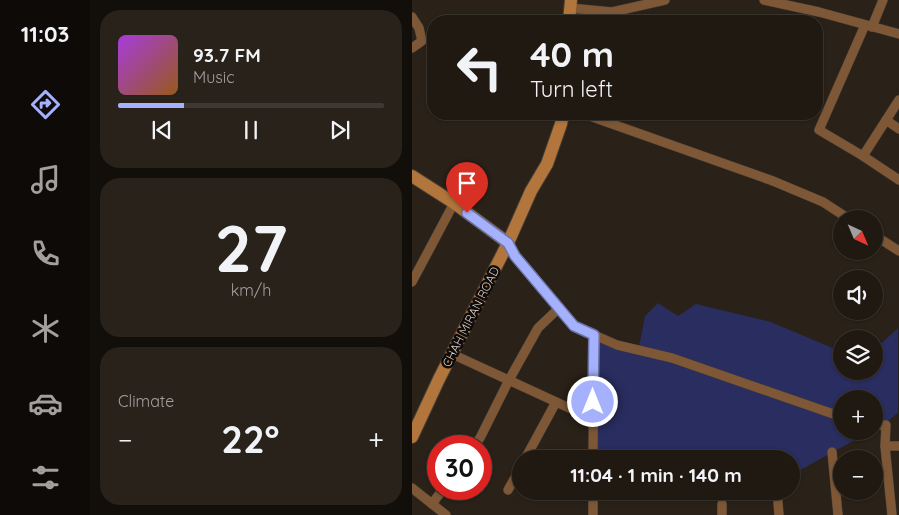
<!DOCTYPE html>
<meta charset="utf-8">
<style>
body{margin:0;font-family:Quicksand,sans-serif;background:#28221b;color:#f1f3f6;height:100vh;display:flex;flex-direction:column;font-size:19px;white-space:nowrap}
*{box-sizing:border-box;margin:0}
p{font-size:16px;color:#a2a09f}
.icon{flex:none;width:28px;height:28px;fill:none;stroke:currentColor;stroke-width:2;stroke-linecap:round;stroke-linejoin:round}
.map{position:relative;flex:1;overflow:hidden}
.drawer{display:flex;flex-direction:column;gap:10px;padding:10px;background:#120e0a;width:322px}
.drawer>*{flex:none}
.top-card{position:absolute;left:15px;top:15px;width:396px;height:105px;border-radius:20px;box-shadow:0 1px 4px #0004,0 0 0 1px #3d3832;background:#201912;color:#f1f3f6;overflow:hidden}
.needle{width:32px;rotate:136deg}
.fabs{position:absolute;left:421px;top:210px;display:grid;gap:10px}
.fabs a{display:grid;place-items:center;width:50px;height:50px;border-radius:50%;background:#201912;box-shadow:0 1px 4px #0004,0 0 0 1px #3d3832;font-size:25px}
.speed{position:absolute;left:15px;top:435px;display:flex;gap:10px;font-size:25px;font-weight:700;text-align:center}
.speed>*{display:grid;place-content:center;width:65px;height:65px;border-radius:50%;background:#201912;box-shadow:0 1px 4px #0004,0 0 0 1px #3d3832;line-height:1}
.speed .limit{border:8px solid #d22;background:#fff;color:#111}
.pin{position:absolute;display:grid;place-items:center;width:42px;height:42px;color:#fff;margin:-51px -21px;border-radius:50% 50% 50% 0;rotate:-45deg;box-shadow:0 0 5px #0007}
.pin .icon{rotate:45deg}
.me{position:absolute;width:55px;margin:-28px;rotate:0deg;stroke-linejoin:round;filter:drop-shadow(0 0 4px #0008)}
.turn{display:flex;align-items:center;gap:18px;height:105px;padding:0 20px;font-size:22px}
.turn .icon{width:65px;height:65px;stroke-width:2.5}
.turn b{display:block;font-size:35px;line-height:42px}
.big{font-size:38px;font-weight:700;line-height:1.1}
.drawer .widget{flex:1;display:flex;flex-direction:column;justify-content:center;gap:8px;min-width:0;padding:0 18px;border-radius:20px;background:#28221b}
.drawer .dial{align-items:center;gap:0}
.dial b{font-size:65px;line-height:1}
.song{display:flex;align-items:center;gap:15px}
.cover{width:60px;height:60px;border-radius:8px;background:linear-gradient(135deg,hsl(280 70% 55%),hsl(30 70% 35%))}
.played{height:5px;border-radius:2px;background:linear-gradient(90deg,#a5b1fc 25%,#3d3832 25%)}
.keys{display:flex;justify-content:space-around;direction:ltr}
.heat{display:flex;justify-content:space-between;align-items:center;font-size:28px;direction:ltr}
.trip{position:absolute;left:100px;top:450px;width:288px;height:50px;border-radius:25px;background:#201912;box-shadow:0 1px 4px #0004,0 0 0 1px #3d3832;font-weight:700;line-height:50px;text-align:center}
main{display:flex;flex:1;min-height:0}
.tabs{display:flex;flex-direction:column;width:90px;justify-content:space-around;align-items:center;background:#0d0a07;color:#a2a09f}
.tabs .icon{width:35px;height:35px}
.tabs .selected{color:#a5b1fc}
.tabs b{font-size:22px;color:#f1f3f6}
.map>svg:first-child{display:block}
.green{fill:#292d5f}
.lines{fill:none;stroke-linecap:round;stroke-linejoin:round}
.street-casing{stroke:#463e35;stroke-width:10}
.secondary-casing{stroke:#463e35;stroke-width:14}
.street{stroke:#7e5836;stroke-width:9}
.secondary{stroke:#b2753b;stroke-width:12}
.route-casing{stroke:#6b73a4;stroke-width:12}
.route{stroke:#a5b1fc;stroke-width:9}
.labels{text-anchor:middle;stroke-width:5;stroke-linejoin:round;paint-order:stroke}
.street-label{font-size:12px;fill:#dad4ce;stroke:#100b08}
</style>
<main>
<nav class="tabs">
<b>11:03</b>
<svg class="icon selected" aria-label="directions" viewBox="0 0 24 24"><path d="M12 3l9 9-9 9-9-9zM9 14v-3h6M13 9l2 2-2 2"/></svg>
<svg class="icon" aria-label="music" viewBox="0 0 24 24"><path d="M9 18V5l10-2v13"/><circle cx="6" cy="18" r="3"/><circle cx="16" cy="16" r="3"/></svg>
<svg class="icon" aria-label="phone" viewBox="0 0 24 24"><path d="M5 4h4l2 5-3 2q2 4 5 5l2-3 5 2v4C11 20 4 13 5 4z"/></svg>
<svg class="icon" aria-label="climate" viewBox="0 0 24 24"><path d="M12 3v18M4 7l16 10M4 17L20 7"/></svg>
<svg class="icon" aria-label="car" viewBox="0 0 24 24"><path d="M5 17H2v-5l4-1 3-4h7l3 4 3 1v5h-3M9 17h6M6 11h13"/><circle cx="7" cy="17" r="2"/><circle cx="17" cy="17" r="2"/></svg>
<svg class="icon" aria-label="filters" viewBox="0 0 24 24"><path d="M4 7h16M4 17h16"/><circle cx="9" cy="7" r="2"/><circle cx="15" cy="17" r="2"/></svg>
</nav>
<section class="drawer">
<div class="widget">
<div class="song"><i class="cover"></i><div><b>93.7 FM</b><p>Music</p></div></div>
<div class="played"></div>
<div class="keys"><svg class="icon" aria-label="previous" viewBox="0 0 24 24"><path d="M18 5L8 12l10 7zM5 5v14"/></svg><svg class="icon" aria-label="pause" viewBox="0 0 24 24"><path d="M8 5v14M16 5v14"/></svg><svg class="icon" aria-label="next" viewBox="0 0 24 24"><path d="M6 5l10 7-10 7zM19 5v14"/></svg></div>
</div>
<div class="widget dial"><b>27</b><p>km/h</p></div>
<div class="widget"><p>Climate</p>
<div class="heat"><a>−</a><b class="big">22°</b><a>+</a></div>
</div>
</section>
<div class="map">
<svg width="487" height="515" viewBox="0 0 487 515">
<rect width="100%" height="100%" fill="#2a2118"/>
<path class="green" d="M246 303 266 316 284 304 359 322 430 352V371H462L463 349 486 328V413L471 425 463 429 462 399H430V431H459L383 473 379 474V459H181L182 335 227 347 233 316Z"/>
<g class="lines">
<g class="street-casing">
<g id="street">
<path d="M352 0 407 12 487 34"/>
<path d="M158 8 200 12 253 0"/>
<path d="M0 17 7 28 10 41 0 48"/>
<path d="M453 25 407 130 451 156 487 100"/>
<path d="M460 27 471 0"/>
<path d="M172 114 361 181 411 202 437 219"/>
<path d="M474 120 487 129"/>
<path d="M451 156 487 180"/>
<path d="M462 235 487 251"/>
<path d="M96 243 103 256 162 326 205 345 260 358 430 417"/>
<path d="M0 282 42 203"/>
<path d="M40 354 181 419"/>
<path d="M462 425H474L473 446 480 515"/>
<path d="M62 446 68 438 97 380 126 328 147 308"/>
<path d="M473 446H487"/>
<path d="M420 452 426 515"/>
<path d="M113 459 144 402"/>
<path d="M181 459 182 335"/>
<path d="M0 488 34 515"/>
<path d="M96 490 109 467"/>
<path d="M365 491 367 515"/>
<path d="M20 504 31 489"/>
<path d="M310 504V515"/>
<path d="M181 515V491"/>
</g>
</g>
<g class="secondary-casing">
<g id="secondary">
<path d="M157 21 159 0"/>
<path d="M0 176 42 203 96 243"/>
<path d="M0 437 27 379 96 243 119 191 135 164 149 124 151 114"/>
</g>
</g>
<use href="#street" class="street"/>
<use href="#secondary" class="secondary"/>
</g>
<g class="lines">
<g class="route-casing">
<path id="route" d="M55 213 96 243 103 256 162 326 182 335 181 402"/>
</g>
<use href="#route" class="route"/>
</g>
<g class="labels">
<g class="street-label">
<text transform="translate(59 317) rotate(-63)" y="4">CHAH MIRAN ROAD</text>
</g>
</g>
</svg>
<div class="fabs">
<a><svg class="needle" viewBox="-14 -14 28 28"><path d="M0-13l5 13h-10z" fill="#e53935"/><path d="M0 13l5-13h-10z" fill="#a2a09f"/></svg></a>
<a><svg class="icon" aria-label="sound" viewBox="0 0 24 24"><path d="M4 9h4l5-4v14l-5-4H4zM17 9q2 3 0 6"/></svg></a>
<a><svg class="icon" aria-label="layers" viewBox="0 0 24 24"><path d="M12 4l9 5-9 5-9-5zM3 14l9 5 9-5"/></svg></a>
<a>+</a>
<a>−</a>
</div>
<div class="speed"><div class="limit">30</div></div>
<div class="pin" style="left:55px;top:213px;background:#d93025"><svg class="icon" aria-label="arrive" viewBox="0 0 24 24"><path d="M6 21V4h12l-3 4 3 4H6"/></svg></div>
<svg class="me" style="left:181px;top:402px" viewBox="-20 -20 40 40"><circle r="17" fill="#a5b1fc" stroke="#fff" stroke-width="3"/><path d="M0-11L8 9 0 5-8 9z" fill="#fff"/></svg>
<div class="trip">11:04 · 1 min · 140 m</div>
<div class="top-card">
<div class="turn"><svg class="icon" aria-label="left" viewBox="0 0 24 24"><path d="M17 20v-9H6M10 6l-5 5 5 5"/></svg><div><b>40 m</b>Turn left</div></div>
</div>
</div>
</main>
